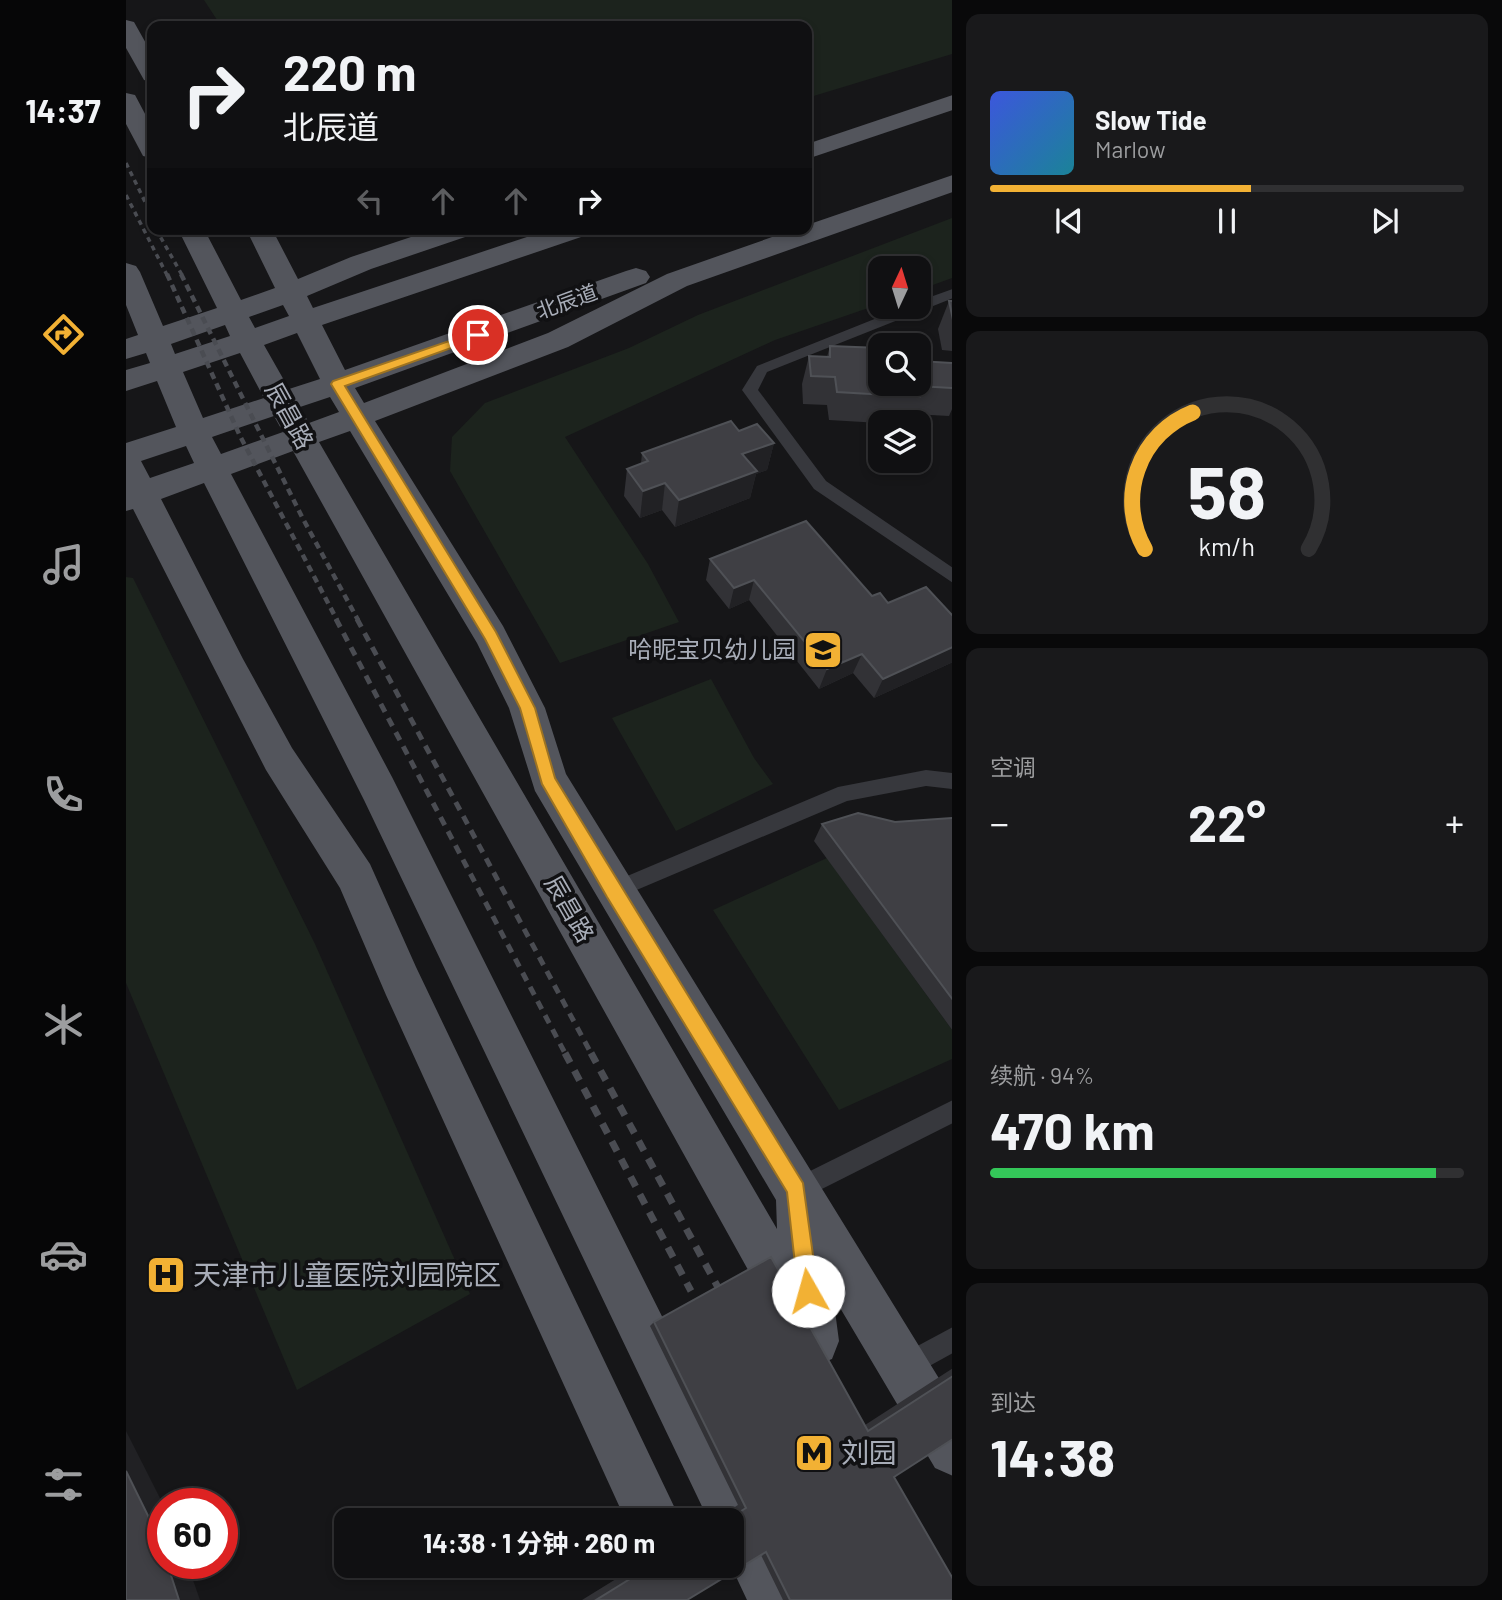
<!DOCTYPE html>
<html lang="zh">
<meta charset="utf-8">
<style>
body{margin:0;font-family:Barlow,"Noto Sans SC",sans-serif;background:#19191b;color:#f1f3f6;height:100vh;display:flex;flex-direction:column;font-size:26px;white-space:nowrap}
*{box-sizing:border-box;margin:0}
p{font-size:23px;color:#9c9d9f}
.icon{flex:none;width:38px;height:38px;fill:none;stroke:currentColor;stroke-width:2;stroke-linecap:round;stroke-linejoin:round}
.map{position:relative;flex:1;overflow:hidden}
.drawer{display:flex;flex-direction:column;gap:14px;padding:14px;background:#09090a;width:550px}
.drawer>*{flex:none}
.top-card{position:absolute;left:21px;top:21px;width:665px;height:214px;border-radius:14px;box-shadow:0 4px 10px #0003,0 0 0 2px #303032;background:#101012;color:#f1f3f6;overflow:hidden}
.needle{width:46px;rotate:4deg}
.controls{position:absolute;left:742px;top:256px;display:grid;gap:14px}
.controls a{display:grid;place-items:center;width:63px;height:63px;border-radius:14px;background:#101012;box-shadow:0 4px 10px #0003,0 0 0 2px #303032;font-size:35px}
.speed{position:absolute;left:21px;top:1488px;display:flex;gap:14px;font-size:35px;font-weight:700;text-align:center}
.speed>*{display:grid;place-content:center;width:91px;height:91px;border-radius:50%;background:#101012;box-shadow:0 4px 10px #0003,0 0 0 2px #303032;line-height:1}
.speed .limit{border:10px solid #d22;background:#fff;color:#111}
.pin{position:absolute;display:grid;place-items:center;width:60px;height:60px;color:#fff;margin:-30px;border:4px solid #fff;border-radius:50%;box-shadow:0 2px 7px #0007}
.me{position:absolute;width:77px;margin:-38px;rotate:353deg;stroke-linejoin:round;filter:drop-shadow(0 0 5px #0008)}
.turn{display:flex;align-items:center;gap:24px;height:147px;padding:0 21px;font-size:32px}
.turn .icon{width:91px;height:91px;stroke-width:2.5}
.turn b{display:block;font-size:49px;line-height:60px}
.lanes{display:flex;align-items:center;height:66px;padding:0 21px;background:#0003;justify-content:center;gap:35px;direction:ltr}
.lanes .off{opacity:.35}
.big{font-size:52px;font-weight:700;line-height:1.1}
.drawer .tile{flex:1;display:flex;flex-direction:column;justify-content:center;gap:10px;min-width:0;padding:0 24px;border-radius:14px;background:#19191b}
.drawer .dial{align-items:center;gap:0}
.dial svg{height:182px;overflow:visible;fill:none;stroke:#303032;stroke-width:7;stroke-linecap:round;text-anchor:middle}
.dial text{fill:#f1f3f6;stroke:none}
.song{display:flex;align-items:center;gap:21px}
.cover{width:84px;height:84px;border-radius:10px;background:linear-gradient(135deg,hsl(230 70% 55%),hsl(190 70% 35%))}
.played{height:7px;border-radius:4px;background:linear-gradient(90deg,#f2b134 55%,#303032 55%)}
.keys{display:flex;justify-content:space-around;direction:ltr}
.heat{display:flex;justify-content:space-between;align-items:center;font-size:38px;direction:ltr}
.charge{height:10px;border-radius:5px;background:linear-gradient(90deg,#34c759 94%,#303032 0)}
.trip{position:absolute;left:208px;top:1508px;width:410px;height:70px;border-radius:14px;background:#101012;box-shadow:0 4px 10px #0003,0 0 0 2px #303032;font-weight:700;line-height:70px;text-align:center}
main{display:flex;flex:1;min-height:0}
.menu{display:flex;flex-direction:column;width:126px;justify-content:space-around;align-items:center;background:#060607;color:#9c9d9f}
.menu .icon{width:49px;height:49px}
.menu .active{color:#f2b134}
.menu b{font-size:32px;color:#f1f3f6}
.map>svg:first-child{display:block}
.green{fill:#1c231d}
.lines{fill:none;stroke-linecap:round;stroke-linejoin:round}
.lane{fill:#37383d;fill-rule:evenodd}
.primary{fill:#53555c;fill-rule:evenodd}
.rail-far3{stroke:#4a4c52;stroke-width:3.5;stroke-dasharray:5 4.5;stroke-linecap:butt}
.rail-far2{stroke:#4a4c52;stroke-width:4.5;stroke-dasharray:7 5;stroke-linecap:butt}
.rail-far1{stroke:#4a4c52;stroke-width:5;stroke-dasharray:9 7;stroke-linecap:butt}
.rail{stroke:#4a4c52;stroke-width:7;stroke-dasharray:11 9;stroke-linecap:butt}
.wall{fill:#323236}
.shaded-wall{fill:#212124}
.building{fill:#3f3f44;stroke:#4f5156;stroke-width:2}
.route{fill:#f2b134;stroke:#9d7322;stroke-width:2}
.labels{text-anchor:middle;stroke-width:7;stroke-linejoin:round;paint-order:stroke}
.far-street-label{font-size:21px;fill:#a8adb8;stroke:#111113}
.street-label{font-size:24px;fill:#a8adb8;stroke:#111113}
.poi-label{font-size:24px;fill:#a8adb8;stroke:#111113;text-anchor:end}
.near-poi-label{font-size:28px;fill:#a8adb8;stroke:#111113;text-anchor:start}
</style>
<main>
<nav class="menu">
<b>14:37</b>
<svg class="icon active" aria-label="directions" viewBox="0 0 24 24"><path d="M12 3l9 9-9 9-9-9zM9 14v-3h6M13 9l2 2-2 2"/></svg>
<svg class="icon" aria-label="music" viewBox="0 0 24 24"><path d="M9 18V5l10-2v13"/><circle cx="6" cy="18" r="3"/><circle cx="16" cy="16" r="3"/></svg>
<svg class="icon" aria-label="phone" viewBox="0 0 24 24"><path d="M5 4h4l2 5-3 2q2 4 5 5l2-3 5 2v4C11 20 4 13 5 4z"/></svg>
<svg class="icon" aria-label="climate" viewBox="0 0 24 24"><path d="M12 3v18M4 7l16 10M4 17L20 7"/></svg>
<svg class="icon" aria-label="car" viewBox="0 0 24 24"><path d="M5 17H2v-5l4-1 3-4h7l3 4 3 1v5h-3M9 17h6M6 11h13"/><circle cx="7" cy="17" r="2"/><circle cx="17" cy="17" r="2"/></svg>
<svg class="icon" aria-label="filters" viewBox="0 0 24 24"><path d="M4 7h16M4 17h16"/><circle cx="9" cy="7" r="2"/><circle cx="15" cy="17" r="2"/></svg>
</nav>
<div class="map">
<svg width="827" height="1600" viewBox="0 0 827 1600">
<rect width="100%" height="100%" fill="#161618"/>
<g class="green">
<path d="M78 0H826V54L681 98V26H95Z"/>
<path d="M826 218V278L793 290V268H754V304L649 340 439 437 522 564 553 622 434 663 324 471 326 437 359 403 503 348 572 315Z"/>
<path d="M0 577 7 578 189 944 344 1294 171 1390 0 983Z"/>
<path d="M585 679 628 758 647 784 550 831 486 718Z"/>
<path d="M701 858 827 1031 826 1059 713 1110 587 910Z"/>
</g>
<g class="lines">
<g class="lane">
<path d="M827 289V298L641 372 632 390 700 481 827 568V583L688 489 616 390 631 366 781 306H793V301Z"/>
<path d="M800 770 827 773V789L800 786 721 801 487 900 480 897 477 891 480 885 712 787Z"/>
<path d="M827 1100V1123L678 1198 670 1202 662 1198 658 1190 662 1182Z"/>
<path d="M827 1327V1353L778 1380 769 1376 765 1367 769 1358Z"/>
</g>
<g class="primary">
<path d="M0 20 8 22 26 54V82L18 80 0 48Z"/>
<path d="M0 93 9 95 26 127V158L17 156 0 124Z"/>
<path d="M827 95V110L681 159V144Z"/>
<path d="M827 175V192L561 286 442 347 249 421 377 626 419 708 440 774 827 1401V1476L809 1468 707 1296 713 1341 706 1359 688 1366 670 1359 663 1341 662 1327 651 1322 167 451 105 474 266 777 678 1600H621L605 1566 606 1521H583L238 800 78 483 35 499 117 659 166 748 244 864 290 967 555 1521H500L260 995 214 888 140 770 7 509 0 511V443L50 427 31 381 0 391V370L24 363 20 353 0 359V339L12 335 0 305V263L10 266 14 272 37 326 91 308 52 229H78L115 300 149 288 120 229H146L172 279 225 257 309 229H349L345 235 245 269 181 296 187 308 425 229H465L461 235 196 325 219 370 500 271 510 268 520 271 524 277 520 283 229 388 238 403 422 333 541 274 669 229H681V225ZM157 305 163 316 129 328 123 317ZM99 325 104 336 49 354 45 344ZM171 333 194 379 163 389 138 345ZM114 353 138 398 77 418 57 372ZM204 397 213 412 183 423 174 407ZM148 416 157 432 95 454 86 437ZM224 431 351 643 383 708 409 791 650 1200 651 1229 193 442ZM60 446 68 463 24 478 15 461Z"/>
</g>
<g class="rail-far3">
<path d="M0 163 26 216"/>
<path d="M0 195 41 275"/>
<path d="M30 229 56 275"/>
</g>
<g class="rail-far2">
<path d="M41 274 114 436 211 620"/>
<path d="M55 274 176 517 232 620"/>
</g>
<g class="rail-far1">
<path d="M210 619 440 1055"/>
<path d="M231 619 466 1055"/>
</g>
<g class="rail">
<path d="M439 1053 565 1291"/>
<path d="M465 1053 601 1304"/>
</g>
</g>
<g class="wall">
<path d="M823 301H827V351L816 350 812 329Z"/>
<path d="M704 346 754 383 827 363V407L823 416 787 414 785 422H754V423L703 420 701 405 677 404 676 384 683 356 701 357Z"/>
<path d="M648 443 641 470 630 474 624 498 549 527 536 510 514 518 498 496 501 469 515 464 516 453Z"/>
<path d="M584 559 746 596 762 603 827 616V662L748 698 727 673 693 689 623 600 603 609 580 580Z"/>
<path d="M827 818V1031L688 841 696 824 769 822Z"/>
<path d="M528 1322 739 1425 827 1368V1439L768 1477 827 1600H657L635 1555 561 1600H456L511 1566H606V1521H586L612 1505 524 1326Z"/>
</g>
<g class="shaded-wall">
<path d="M648 443 641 470 630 474 624 498 549 527 553 500 616 454Z"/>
<path d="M539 483 536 510 514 518 517 491Z"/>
<path d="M628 580 623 600 603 609 608 588Z"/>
<path d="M827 647V662L748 698 757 679Z"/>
<path d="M736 654 727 673 693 689 701 669Z"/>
<path d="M0 1431 37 1504V1552L0 1471Z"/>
<path d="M41 1563H61L74 1600H53Z"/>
</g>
<g class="building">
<path d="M823 301H827V320Z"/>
<path d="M704 346 754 348V383H793V361L827 363V388L792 386 794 397 711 392 709 377 685 376 683 356 704 357Z"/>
<path d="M605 421 613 431 631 424 648 443 616 454 631 471 553 500 539 483 517 491 501 469 522 461 516 453Z"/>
<path d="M680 521 746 596 754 593 762 603 800 587 827 616V647L757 679 736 654 701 669 628 580 608 588 584 559Z"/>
<path d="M732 813 769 822 827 818V1000L696 824Z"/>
<path d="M645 1257 742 1431 827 1376V1439L768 1477 827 1579V1600H664L640 1552 561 1600H470L525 1566H606V1521H599L620 1508 528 1322Z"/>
<path d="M0 1471 30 1532 37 1552V1563H41L53 1600H0Z"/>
</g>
<path class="route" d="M352 331 358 335 356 337 219 386 370 632 409 708 429 778 677 1183 692 1291 689 1298 682 1301 675 1298 672 1291 661 1192 481 897 416 784 394 708 359 639 205 384 207 381Z"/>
<defs>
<g id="school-square" transform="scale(2.0125)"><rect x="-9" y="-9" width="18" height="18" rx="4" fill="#f2b134" stroke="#111113"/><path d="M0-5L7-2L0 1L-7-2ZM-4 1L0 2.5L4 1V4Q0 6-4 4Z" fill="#111"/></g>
<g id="hospital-square" transform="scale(2.0125)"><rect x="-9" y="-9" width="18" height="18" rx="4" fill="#f2b134" stroke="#111113"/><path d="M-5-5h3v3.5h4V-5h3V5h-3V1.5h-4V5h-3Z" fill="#111"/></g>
<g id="metro-square" transform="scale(2.0125)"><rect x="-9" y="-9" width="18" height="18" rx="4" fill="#f2b134" stroke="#111113"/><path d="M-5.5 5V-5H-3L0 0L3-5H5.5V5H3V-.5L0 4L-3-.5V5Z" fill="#111"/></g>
</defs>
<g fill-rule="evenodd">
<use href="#school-square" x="697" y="650"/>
<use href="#hospital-square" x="40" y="1275"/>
<use href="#metro-square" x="688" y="1453"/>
</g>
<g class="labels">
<g class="far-street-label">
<text transform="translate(441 302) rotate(-20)" y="7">北辰道</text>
</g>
<g class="street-label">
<text transform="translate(163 416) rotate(61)" y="8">辰昌路</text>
<text transform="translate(443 909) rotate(60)" y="8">辰昌路</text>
</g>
<g class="poi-label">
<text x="670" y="658">哈昵宝贝幼儿园</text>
</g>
<g class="near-poi-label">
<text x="67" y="1285">天津市儿童医院刘园院区</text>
<text x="715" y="1463">刘园</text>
</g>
</g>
</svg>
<div class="controls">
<a><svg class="needle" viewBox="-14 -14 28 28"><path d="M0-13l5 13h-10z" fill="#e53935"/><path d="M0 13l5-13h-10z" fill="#9c9d9f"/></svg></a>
<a><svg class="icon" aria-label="search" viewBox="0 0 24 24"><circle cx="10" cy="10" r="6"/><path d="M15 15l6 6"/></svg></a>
<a><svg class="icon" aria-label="layers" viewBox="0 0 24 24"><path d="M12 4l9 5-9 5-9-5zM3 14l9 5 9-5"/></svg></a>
</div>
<div class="speed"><div class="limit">60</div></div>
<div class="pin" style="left:352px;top:335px;background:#d93025"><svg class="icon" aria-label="arrive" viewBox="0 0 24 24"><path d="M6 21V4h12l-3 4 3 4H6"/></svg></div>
<svg class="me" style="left:682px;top:1291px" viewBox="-20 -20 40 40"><circle r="19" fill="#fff"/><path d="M0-13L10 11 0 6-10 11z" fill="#f2b134"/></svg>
<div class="trip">14:38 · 1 分钟 · 260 m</div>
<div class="top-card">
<div class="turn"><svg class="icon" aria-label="right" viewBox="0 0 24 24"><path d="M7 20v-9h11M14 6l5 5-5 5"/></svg><div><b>220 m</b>北辰道</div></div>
<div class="lanes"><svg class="icon off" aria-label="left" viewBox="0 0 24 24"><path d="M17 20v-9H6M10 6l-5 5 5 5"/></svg><svg class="icon off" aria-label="ahead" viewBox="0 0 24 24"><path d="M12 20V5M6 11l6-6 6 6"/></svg><svg class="icon off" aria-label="ahead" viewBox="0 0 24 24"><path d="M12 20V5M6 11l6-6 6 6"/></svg><svg class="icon" aria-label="right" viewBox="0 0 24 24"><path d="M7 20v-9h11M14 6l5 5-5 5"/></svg></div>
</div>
</div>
<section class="drawer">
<div class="tile">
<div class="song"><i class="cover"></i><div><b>Slow Tide</b><p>Marlow</p></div></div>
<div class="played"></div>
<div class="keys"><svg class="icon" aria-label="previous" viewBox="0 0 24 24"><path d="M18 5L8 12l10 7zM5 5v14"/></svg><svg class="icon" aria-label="pause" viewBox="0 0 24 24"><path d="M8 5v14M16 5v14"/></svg><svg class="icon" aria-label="next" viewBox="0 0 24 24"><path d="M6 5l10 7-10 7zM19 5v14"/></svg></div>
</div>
<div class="tile dial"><svg viewBox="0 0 100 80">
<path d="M14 69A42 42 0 1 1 86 69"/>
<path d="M14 69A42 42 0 0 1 35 9" stroke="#f2b134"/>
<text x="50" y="56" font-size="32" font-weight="700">58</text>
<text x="50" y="72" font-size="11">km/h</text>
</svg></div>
<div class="tile"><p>空调</p>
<div class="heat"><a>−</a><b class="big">22°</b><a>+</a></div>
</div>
<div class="tile"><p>续航 · 94%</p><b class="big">470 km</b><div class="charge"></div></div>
<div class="tile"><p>到达</p><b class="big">14:38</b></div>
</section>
</main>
